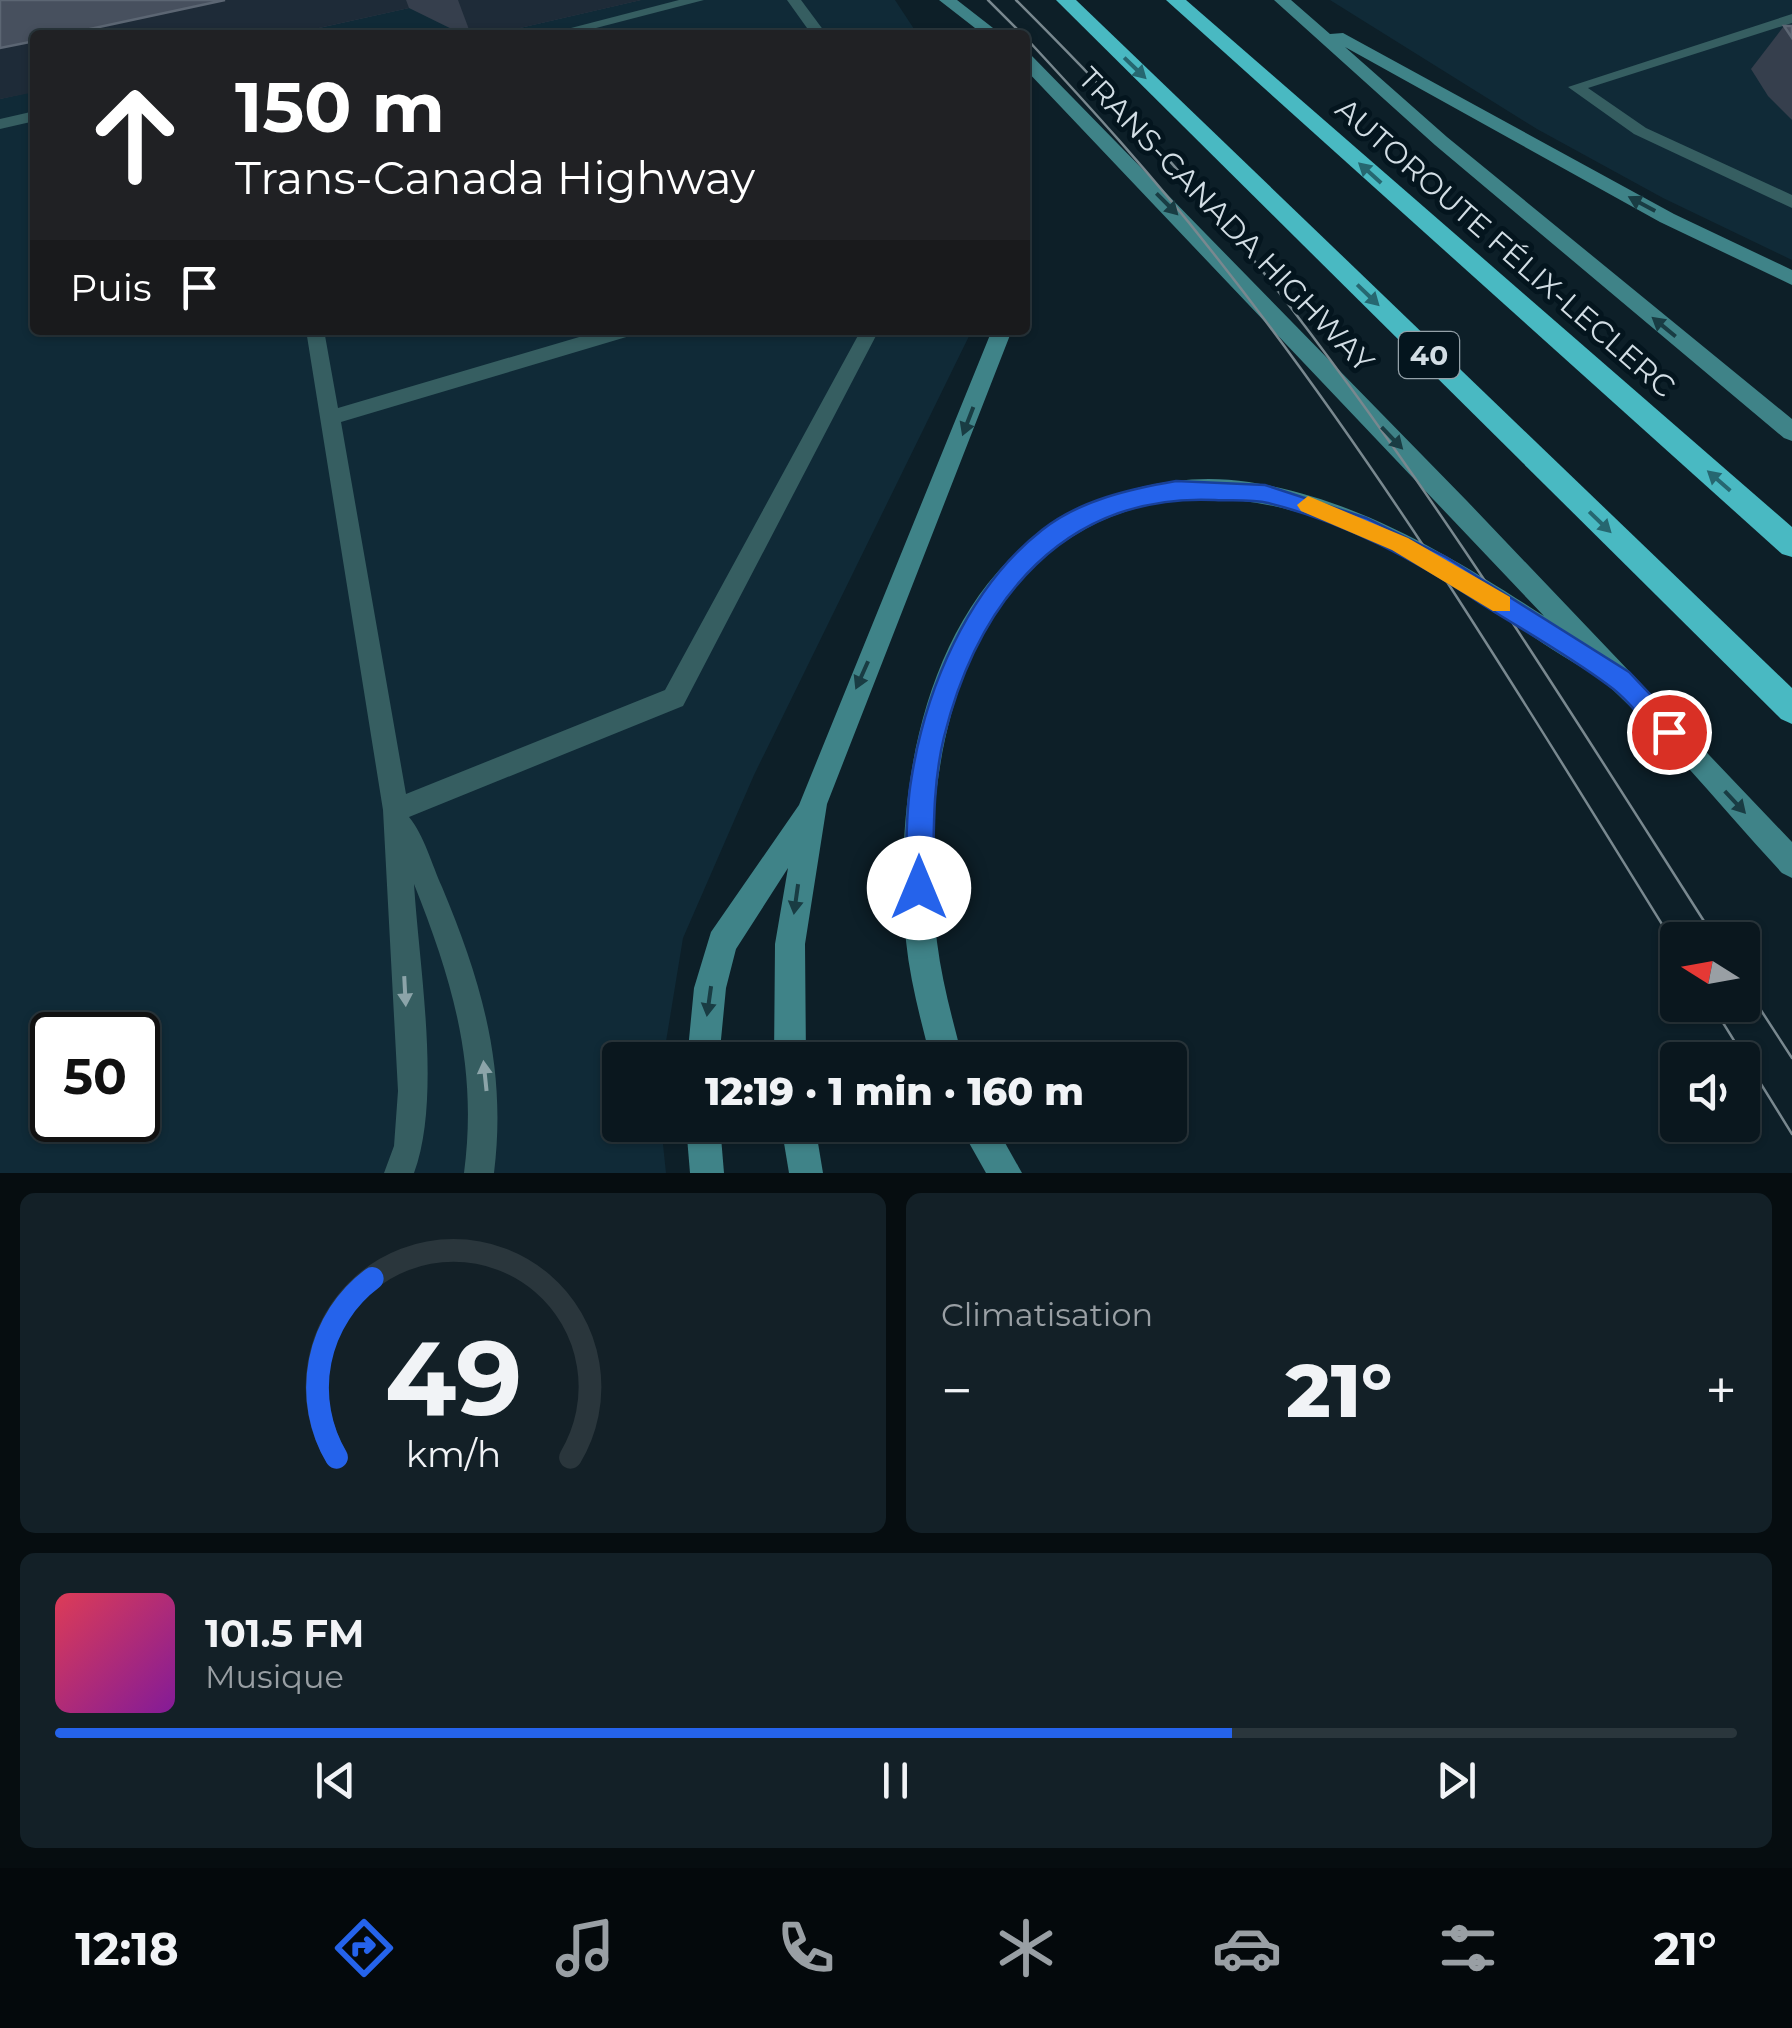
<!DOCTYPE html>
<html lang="fr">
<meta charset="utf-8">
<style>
body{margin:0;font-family:Montserrat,sans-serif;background:#132027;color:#f1f3f6;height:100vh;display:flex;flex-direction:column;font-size:38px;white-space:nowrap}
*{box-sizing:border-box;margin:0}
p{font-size:32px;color:#999fa4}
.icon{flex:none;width:55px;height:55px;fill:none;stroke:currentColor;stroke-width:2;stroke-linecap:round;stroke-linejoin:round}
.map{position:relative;height:1173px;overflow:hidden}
.sheet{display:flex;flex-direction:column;gap:20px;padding:20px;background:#060d10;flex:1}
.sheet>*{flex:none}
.hud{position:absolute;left:30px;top:30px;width:1000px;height:305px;border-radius:10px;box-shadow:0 2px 8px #0004,0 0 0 2px #2a363c;background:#202124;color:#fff;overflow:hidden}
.needle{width:65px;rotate:281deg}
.controls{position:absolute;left:1660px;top:922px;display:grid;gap:20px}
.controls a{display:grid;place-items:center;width:100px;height:100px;border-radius:10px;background:#0a171e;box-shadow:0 2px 8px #0004,0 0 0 2px #2a363c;font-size:50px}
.speed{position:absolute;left:30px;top:1012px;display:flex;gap:20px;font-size:50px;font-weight:700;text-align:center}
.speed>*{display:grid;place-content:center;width:130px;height:130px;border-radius:50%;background:#0a171e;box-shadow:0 2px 8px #0004,0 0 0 2px #2a363c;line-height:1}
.speed .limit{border:5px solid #111;border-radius:15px;background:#fff;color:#111}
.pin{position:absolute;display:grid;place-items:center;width:85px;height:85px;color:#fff;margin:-42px;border:5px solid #fff;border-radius:50%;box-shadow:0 2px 10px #0007}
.me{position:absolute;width:110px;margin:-55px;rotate:0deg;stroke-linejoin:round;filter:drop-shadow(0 0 8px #0008)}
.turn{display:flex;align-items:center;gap:35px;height:210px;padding:0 40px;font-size:45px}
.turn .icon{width:130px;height:130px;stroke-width:2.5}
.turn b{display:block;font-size:70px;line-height:85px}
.then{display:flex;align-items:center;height:95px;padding:0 40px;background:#0003;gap:20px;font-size:38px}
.big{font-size:75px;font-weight:800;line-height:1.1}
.sheet .tile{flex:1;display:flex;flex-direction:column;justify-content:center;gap:15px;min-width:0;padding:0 35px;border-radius:15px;background:#132027}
.sheet .dial{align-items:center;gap:0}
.dial svg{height:260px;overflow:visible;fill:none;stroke:#2a363c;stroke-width:7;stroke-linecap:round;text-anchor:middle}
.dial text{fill:#f1f3f6;stroke:none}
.song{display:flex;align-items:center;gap:30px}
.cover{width:120px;height:120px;border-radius:15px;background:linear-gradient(135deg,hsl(350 70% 55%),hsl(290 70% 35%))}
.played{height:10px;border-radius:5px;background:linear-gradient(90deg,#2563eb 70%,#2a363c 70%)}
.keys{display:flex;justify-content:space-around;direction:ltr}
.heat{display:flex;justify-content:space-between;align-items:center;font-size:55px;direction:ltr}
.sheet .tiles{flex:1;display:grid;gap:20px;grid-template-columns:1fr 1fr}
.tile:last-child{grid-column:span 2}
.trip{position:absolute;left:602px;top:1042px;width:585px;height:100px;border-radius:10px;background:#0a171e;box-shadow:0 2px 8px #0004,0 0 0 2px #2a363c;font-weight:800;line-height:100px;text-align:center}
.menu{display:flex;height:160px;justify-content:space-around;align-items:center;background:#04090c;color:#999fa4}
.menu .icon{width:70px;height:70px}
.menu .selected{color:#2563eb}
.menu b{font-size:45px;color:#f1f3f6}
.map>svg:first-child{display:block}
.built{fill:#102a37;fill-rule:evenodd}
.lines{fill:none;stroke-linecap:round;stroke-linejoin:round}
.lane{fill:#365e61;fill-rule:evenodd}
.secondary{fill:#3f8388;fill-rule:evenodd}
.highway{fill:#49b9c2;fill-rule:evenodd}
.tram{stroke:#79888f;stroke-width:2.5}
.wall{fill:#363f4d}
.shaded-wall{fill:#1e2b38}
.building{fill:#47505e;stroke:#5c6673;stroke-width:2.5}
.oneway{fill:#266770}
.oneway2{fill:#193c43}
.oneway3{fill:#8ca4a9}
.route{fill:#2563eb;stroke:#184099;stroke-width:2.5}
.slow{fill:#f59e0b}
.labels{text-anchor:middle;stroke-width:10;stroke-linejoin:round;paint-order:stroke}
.shield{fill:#04151e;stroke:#94a1a9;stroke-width:2.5}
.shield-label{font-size:28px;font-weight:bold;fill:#d2dde4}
.street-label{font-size:30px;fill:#d2dde4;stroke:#04151e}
</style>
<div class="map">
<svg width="1792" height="1173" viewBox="0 0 1792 1173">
<rect width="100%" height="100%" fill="#0d1f28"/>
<g class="built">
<path d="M0 0H895L918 35H35V330H972L754 775 683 938 663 1060H620V1125H661L666 1173H0ZM52 1035H138V1120H52Z"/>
<path d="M1330 0H1792V260L1663 198 1537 129Z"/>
</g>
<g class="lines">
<g class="lane">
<path d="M679 0H704L569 35H544Z"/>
<path d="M787 0H801L827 35H812Z"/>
<path d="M1792 14V23L1588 88 1646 128 1792 195V208L1634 134 1568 87Z"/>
<path d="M35 111V121L0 129V119Z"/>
<path d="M306 330H324L338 408 603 330H635L633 335 341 422 406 794 665 690 861 330H879L683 706 409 817C424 835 432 865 442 887 482 983 507 1068 494 1173H464C478 1067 453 982 414 884 419 966 442 1098 414 1173H384L394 1146 398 1091 383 810Z"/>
</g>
<g class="secondary">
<path d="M939 0H957L1002 35H984Z"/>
<path d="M1274 0H1291L1330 34 1343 33 1674 214 1792 270V285L1660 222 1345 47 1447 137 1792 419V441L1784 438 1435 145Z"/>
<path d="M1025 54 1031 55 1467 501 1792 842V878L1782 873C1726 813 1673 746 1613 690 1593 672 1566 659 1544 644 1472 595 1397 546 1314 517 1238 492 1158 490 1087 528 946 604 920 797 937 942 942 982 953 1021 963 1060H931C921 1021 910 981 906 941 892 790 925 590 1072 513 1126 485 1188 473 1249 482 1357 498 1454 558 1544 616L1025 69Z"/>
<path d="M992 330H1012L827 804 805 944 806 1060H774L775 944 788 868 736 949 726 988 719 1060H687L694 988 711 932 799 805Z"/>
<path d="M686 1125H720L724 1173H690Z"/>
<path d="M781 1125H815L823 1173H789Z"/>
<path d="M959 1125H995L1022 1173H986Z"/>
</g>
<g class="highway">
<path d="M1056 0H1076L1792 688V724L1781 719Z"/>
<path d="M1166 0H1186L1792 527V557L1782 554Z"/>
</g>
<g class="tram">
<path d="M988 0 1023 35"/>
<path d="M1016 0C1100 84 1182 170 1256 263 1426 477 1569 710 1716 940"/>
<path d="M1025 37C1089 106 1152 175 1210 249 1385 469 1530 712 1678 950"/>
<path d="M1742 981 1792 1058"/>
<path d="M1712 1005 1792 1134"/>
</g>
</g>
<g class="wall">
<path d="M0 0H641L490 35H464L409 8 0 99Z"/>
<path d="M1784 26H1792V120L1768 96 1751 69Z"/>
</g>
<g class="shaded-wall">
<path d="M225 0H406L409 8 287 35H62Z"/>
<path d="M458 0H641L490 35H471Z"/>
<path d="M35 41V92L0 99V48Z"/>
</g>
<g class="building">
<path d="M0 0H225L62 35H35V41L0 48Z"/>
<path d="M1784 26H1792V38Z"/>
</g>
<defs><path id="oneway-solid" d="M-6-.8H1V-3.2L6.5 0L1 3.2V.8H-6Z" transform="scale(2.5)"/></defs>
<g class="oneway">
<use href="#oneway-solid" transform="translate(1135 68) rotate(44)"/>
<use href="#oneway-solid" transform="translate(1370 173) rotate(-138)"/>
<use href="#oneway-solid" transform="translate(1368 295) rotate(44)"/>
<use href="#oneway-solid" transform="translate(1719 481) rotate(-139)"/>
<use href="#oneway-solid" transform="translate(1600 522) rotate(44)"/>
</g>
<g class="oneway2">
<use href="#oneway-solid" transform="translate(1167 204) rotate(45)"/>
<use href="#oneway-solid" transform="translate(1642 204) rotate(-152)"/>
<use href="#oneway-solid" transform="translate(1664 327) rotate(-141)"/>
<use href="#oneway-solid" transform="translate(968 421) rotate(111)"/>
<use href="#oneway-solid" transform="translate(1392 438) rotate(46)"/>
<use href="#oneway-solid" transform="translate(862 675) rotate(114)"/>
<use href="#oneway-solid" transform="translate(1735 802) rotate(47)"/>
<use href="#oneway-solid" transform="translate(796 899) rotate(98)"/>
<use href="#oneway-solid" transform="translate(709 1001) rotate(98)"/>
</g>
<g class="oneway3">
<use href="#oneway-solid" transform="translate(405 991) rotate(87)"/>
<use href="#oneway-solid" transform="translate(485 1076) rotate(-96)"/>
</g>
<path class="route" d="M1176 481 1265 485 1366 518 1446 557 1629 672 1678 724 1682 732 1678 740H1660C1644 722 1628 699 1608 685 1568 655 1523 630 1480 603 1415 560 1345 522 1268 503 1251 499 1232 501 1215 500 1065 493 978 600 944 737 932 786 934 838 933 888L929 898 919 902 909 898 905 888C907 853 905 816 911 781 925 690 967 589 1042 530 1080 500 1130 489 1176 481Z"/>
<path class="slow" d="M1308 496 1408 538 1510 597V611H1493L1392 550 1301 511 1297 505Z"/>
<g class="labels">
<rect class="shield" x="1399" y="332" width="60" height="46" rx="8"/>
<g class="shield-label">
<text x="1429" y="365">40</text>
</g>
<g class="street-label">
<text transform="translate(1226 220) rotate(46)" y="10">TRANS-CANADA HIGHWAY</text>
<text transform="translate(1505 248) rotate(41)" y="10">AUTOROUTE FÉLIX-LECLERC</text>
</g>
</g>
</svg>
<div class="controls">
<a><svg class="needle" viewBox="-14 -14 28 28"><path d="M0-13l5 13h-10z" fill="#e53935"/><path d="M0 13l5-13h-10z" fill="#999fa4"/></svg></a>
<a><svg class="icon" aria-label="sound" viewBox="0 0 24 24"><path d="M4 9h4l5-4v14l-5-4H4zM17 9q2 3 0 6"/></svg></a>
</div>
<div class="speed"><div class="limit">50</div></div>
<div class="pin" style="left:1669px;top:732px;background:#d93025"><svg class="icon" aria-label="arrive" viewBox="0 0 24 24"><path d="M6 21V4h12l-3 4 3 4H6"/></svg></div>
<svg class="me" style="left:919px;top:888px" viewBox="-20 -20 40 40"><circle r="19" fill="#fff"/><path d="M0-13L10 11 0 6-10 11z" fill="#2563eb"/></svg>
<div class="trip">12:19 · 1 min · 160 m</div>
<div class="hud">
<div class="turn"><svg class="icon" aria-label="ahead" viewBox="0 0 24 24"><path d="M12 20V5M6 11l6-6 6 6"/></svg><div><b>150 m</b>Trans-Canada Highway</div></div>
<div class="then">Puis<svg class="icon" aria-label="arrive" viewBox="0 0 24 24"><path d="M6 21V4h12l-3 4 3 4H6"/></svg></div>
</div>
</div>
<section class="sheet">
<div class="tiles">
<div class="tile dial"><svg viewBox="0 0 100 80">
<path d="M14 69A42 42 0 1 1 86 69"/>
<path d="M14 69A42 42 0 0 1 25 14" stroke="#2563eb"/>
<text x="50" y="56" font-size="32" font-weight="700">49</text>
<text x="50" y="72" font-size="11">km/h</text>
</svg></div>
<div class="tile"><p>Climatisation</p>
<div class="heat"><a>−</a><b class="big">21°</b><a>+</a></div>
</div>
<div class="tile">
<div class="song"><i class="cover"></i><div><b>101.5 FM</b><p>Musique</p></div></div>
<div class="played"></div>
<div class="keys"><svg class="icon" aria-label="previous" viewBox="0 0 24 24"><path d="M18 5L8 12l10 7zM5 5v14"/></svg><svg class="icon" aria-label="pause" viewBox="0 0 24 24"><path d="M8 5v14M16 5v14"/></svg><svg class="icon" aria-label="next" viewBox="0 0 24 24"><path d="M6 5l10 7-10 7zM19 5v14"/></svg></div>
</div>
</div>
</section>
<nav class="menu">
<b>12:18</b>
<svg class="icon selected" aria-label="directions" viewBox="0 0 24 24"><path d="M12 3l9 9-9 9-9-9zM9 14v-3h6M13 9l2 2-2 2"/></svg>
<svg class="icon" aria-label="music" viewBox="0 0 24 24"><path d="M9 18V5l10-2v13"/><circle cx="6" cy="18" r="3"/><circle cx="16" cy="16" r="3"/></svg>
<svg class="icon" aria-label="phone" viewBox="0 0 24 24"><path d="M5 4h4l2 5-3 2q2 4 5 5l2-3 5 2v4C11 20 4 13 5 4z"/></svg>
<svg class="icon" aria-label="climate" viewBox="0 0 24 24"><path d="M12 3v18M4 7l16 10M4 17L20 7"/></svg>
<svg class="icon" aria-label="car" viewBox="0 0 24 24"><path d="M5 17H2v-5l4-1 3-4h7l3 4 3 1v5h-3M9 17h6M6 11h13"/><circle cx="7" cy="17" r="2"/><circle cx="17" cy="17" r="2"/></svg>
<svg class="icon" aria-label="filters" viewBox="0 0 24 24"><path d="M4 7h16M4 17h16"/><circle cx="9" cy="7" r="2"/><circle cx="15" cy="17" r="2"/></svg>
<b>21°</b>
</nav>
